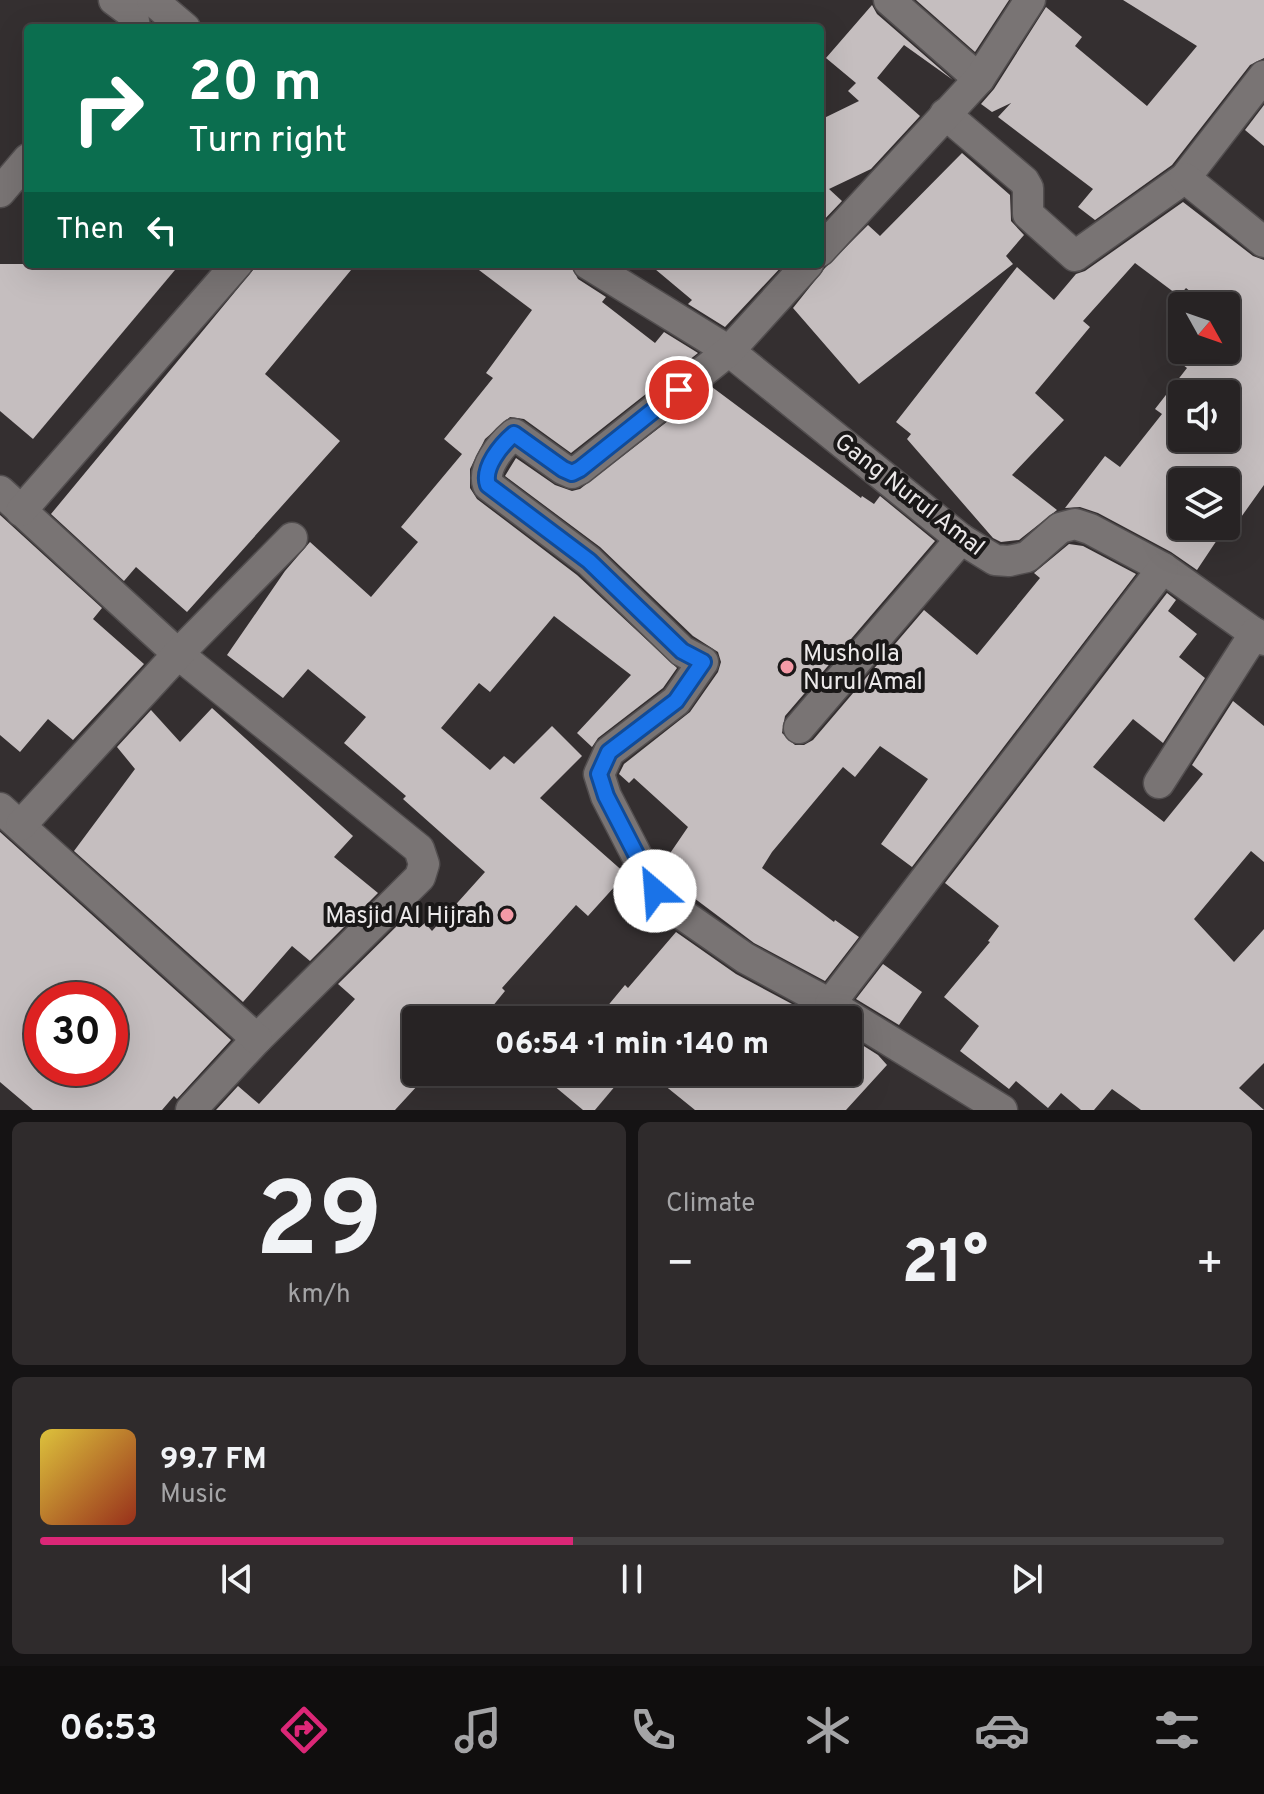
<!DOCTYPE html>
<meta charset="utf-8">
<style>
body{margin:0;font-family:Overpass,sans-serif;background:#2f2b2c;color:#f1f3f6;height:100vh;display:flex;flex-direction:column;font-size:30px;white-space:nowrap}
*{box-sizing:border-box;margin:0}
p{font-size:26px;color:#a4a4a6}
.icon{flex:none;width:44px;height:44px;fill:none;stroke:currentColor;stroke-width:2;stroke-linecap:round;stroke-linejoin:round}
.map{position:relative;height:1110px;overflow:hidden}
.panel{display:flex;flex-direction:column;gap:12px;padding:12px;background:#151314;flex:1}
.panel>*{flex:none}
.banner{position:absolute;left:24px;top:24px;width:800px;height:244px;border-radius:8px;box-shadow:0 8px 32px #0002,0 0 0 2px #434041;background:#0b6e4f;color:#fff;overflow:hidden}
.needle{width:52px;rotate:130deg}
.controls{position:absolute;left:1168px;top:292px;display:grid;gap:16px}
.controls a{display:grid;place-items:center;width:72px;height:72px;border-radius:8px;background:#272324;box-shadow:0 8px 32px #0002,0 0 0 2px #434041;font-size:40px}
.speed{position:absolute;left:24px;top:982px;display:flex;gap:16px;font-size:40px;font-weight:700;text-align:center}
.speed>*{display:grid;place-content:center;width:104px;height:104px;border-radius:50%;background:#272324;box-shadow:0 8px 32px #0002,0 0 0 2px #434041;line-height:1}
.speed .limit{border:12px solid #d22;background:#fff;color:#111}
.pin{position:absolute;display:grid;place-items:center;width:68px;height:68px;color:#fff;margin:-34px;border:4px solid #fff;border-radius:50%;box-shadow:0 2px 8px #0007}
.me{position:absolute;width:88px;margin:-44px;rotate:333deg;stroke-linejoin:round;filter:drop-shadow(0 0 6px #0008)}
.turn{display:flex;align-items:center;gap:28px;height:168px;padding:0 32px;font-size:36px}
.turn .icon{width:104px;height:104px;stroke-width:2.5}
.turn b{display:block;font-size:56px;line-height:68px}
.then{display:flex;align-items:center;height:76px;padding:0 32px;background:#0003;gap:16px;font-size:30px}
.big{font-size:60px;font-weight:800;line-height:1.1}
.panel .tile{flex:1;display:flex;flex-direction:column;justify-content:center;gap:12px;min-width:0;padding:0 28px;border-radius:12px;background:#2f2b2c}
.panel .dial{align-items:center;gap:0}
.dial b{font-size:104px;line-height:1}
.song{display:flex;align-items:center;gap:24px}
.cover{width:96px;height:96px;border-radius:12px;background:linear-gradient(135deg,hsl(50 70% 55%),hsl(10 70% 35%))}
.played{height:8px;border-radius:4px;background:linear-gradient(90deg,#db2777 45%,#434041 45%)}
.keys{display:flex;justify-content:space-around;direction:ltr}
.heat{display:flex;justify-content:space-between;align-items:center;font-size:44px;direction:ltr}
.panel .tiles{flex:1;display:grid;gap:12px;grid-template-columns:1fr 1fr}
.tile:last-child{grid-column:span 2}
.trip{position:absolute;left:402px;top:1006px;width:460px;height:80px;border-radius:8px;background:#272324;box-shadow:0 8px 32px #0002,0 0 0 2px #434041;font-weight:800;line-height:80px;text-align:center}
.tab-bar{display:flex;height:128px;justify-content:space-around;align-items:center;background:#100e0e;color:#a4a4a6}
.tab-bar .icon{width:56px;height:56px}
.tab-bar .current{color:#db2777}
.tab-bar b{font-size:36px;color:#f1f3f6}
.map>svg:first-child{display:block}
.building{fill:#c5bebf;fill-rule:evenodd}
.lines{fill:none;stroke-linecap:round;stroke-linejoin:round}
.minor-casing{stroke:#524e4f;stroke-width:33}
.minor{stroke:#797474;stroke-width:30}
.route-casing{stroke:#114b97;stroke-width:20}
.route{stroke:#1a73e8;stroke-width:14}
.poi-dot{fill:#f49aa6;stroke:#1a1818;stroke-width:3}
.labels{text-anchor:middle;stroke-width:8;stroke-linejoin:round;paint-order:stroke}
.street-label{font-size:24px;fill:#ece9ea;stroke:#1a1818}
.poi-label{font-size:24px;fill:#ece9ea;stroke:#1a1818;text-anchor:start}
</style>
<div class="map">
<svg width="1264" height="1110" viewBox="0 0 1264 1110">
<rect width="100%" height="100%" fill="#342f30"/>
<g class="building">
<path d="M916 0H1009L975 52Z"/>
<path d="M1123 0H1264V58L1250 65 1172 165 1095 220 1078 207 1093 189 998 117 1011 103 992 112 981 104 994 89 1046 7 1082 37 1075 46 1147 106 1197 46Z"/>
<path d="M872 5 877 14 953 80 904 45 877 78 920 116 871 169 829 189 842 201 820 224V120L859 101 848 91 856 83 826 58Z"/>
<path d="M1264 105V146L1245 130Z"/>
<path d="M962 153 1010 195 1011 221 1024 235 1006 256 1013 264 859 384 793 308 825 268 868 225 880 236Z"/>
<path d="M1183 202 1253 256 1264 260V485L1224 541 1219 537 1197 570 1171 552 1098 513 1080 507 1065 508 1105 456 1120 467 1162 414 1155 409 1187 368 1178 361 1187 350H1226V306H1208L1186 288 1179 296 1135 263 1083 321 1090 327 1035 393 1064 420 1012 475 1057 510 1019 540 1001 542 993 538 907 439 911 434 896 422 1017 267 1054 300 1076 274 1085 271ZM1182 394H1226V438H1182ZM1182 482H1226V526H1182Z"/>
<path d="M0 264H180L33 439 0 411Z"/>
<path d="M258 264H356L265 374 340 441 187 612 136 567 124 581 51 514Z"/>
<path d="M471 264H570L578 279 606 297 602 302 655 343 664 332 698 353 571 453 524 419 510 417 485 439 470 469V488L477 499 577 575 677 668 663 688 598 738 592 747 577 733 631 675 554 616 490 692 479 683 441 728 490 770 504 756 514 764 552 726 582 756 540 798 626 874 588 916 576 905 502 988 505 991 483 1018 480 1016 477 1020H416V1072H430L395 1110H216L238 1086 259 1104 355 999 338 984 406 917 419 928 425 923 432 931 485 872 403 799 406 796 344 743 366 717 308 669 283 698 227 655 285 571 310 542 371 597 418 542 401 527 462 454 444 439 493 378 486 373 532 310Z"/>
<path d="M649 264H784L725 327 688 304 692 300Z"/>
<path d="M712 387 861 498 862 496 874 504 880 496 935 541 785 716 782 733 795 745H804L813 740 924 610 977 655 1040 578 1034 573 1069 544 1083 546 1136 574 912 867 881 844 928 779 880 746 855 777 843 767 772 852 762 868 834 922 835 920 859 937 825 981 754 943 670 880 662 865 688 827 634 778 629 783 619 774 624 764 690 712 718 672 721 662 718 652 693 636 600 547 505 476 516 458 555 485 572 491 580 489Z"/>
<path d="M0 515 102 608 93 619 144 664 73 740 48 719 20 752 0 735Z"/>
<path d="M1167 593 1176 600 1168 611 1197 634 1179 657 1205 678 1163 743 1133 719 1093 767 1164 822 1203 774 1192 765 1233 701 1264 726V862L1251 851 1194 919 1234 962 1264 929V1063L1239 1088 1264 1110H1141L1112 1089 1094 1110H1081L1061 1093 1048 1108 1016 1081 1009 1089 960 1051 979 1026 944 997 990 942 988 941 999 926 945 883Z"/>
<path d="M212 708 353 836 334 857 378 893 310 961 292 946 243 1002 74 851 135 769 117 747 151 710 180 742Z"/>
<path d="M0 832 231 1040 177 1099 174 1096 162 1110H33L0 1082ZM42 1000H110V1068H42Z"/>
<path d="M676 932 736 974 822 1020H596L625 985 628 988Z"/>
<path d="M883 964 922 992 899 1025 856 999Z"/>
<path d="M848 1036 878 1055 887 1065 846 1110H695L648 1072H848Z"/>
<path d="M553 1072H627L595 1110H583L547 1080Z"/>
</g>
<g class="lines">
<g class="minor-casing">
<g id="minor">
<path d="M114 0 133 14 135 28"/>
<path d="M152 0 185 28"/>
<path d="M889 0 979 79"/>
<path d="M945 114 1024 181 1028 188V214L1075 256 1185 178 1264 76"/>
<path d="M1185 178 1264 242"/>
<path d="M0 192 28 159"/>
<path d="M820 251 979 79 1030 0"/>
<path d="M588 264 729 351 961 539 995 560 1009 561 1027 557 1060 528 1075 524 1090 529 1163 568 1264 640"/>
<path d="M808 264 729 351 580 469 572 473 563 469 514 434C501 445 482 468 488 485L589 561 682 651 703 662 676 701 609 752 599 774 606 796 655 891 676 910 745 958 830 1004 1002 1110"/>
<path d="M0 491 178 654 419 849 424 864 420 877 257 1039 191 1110"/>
<path d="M21 511 237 264"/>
<path d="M799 728 961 539"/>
<path d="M1159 783 1255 633"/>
<path d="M0 808 257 1039"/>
<path d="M21 825 178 654 292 538"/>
<path d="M830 1004 1163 568"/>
</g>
</g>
<use href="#minor" class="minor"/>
</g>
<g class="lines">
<g class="route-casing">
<path id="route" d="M655 891 606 796 599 774 609 752 676 701 703 662 682 651 589 561 488 485C482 468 501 445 514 434L563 469 572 473 580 469 679 390"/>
</g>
<use href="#route" class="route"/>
</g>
<g class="poi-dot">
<circle cx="787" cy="667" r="8"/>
<circle cx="507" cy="915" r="8"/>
</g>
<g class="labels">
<g class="street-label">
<text transform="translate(910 494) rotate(38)" y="8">Gang Nurul Amal</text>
</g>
<g class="poi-label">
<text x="803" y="661">Musholla<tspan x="803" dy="28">Nurul Amal</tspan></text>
<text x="491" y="923" text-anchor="end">Masjid Al Hijrah</text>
</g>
</g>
</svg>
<div class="controls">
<a><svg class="needle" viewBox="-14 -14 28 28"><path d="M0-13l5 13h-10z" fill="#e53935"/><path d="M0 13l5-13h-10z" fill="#a4a4a6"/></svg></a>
<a><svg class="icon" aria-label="sound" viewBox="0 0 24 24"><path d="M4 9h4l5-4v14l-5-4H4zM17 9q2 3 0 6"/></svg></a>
<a><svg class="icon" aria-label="layers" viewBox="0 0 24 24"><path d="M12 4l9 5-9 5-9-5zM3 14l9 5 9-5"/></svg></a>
</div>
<div class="speed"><div class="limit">30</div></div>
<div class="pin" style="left:679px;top:390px;background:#d93025"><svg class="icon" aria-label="arrive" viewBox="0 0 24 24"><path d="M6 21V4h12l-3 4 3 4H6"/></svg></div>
<svg class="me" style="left:655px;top:891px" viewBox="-20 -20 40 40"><circle r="19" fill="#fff"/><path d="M0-13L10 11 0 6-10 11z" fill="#1a73e8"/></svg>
<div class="trip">06:54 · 1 min · 140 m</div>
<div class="banner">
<div class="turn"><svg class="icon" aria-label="right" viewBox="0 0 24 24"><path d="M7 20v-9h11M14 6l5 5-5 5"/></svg><div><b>20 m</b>Turn right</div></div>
<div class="then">Then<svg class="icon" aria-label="left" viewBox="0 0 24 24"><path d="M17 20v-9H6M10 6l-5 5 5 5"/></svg></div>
</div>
</div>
<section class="panel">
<div class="tiles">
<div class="tile dial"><b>29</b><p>km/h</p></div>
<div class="tile"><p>Climate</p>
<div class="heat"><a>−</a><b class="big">21°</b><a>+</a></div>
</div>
<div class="tile">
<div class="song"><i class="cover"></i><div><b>99.7 FM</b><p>Music</p></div></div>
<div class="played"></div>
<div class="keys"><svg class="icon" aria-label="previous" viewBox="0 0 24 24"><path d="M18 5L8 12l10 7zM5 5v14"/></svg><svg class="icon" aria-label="pause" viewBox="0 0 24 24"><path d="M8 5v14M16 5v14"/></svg><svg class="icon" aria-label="next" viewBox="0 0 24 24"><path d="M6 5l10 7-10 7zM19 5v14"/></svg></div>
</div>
</div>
</section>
<nav class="tab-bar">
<b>06:53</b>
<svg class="icon current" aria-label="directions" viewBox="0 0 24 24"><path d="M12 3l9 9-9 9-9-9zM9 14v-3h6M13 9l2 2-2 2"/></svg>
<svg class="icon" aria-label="music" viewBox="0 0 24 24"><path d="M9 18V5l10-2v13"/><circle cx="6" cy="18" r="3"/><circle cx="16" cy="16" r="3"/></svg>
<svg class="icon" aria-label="phone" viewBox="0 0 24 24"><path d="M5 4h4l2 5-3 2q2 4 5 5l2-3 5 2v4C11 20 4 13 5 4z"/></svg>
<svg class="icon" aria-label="climate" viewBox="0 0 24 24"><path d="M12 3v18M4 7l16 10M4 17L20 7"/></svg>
<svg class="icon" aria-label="car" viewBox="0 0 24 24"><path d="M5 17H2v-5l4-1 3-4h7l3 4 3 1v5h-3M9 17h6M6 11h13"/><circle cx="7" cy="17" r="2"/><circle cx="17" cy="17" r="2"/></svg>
<svg class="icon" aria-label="filters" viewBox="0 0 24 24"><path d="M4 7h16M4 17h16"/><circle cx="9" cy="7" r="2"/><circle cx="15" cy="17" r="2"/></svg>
</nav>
